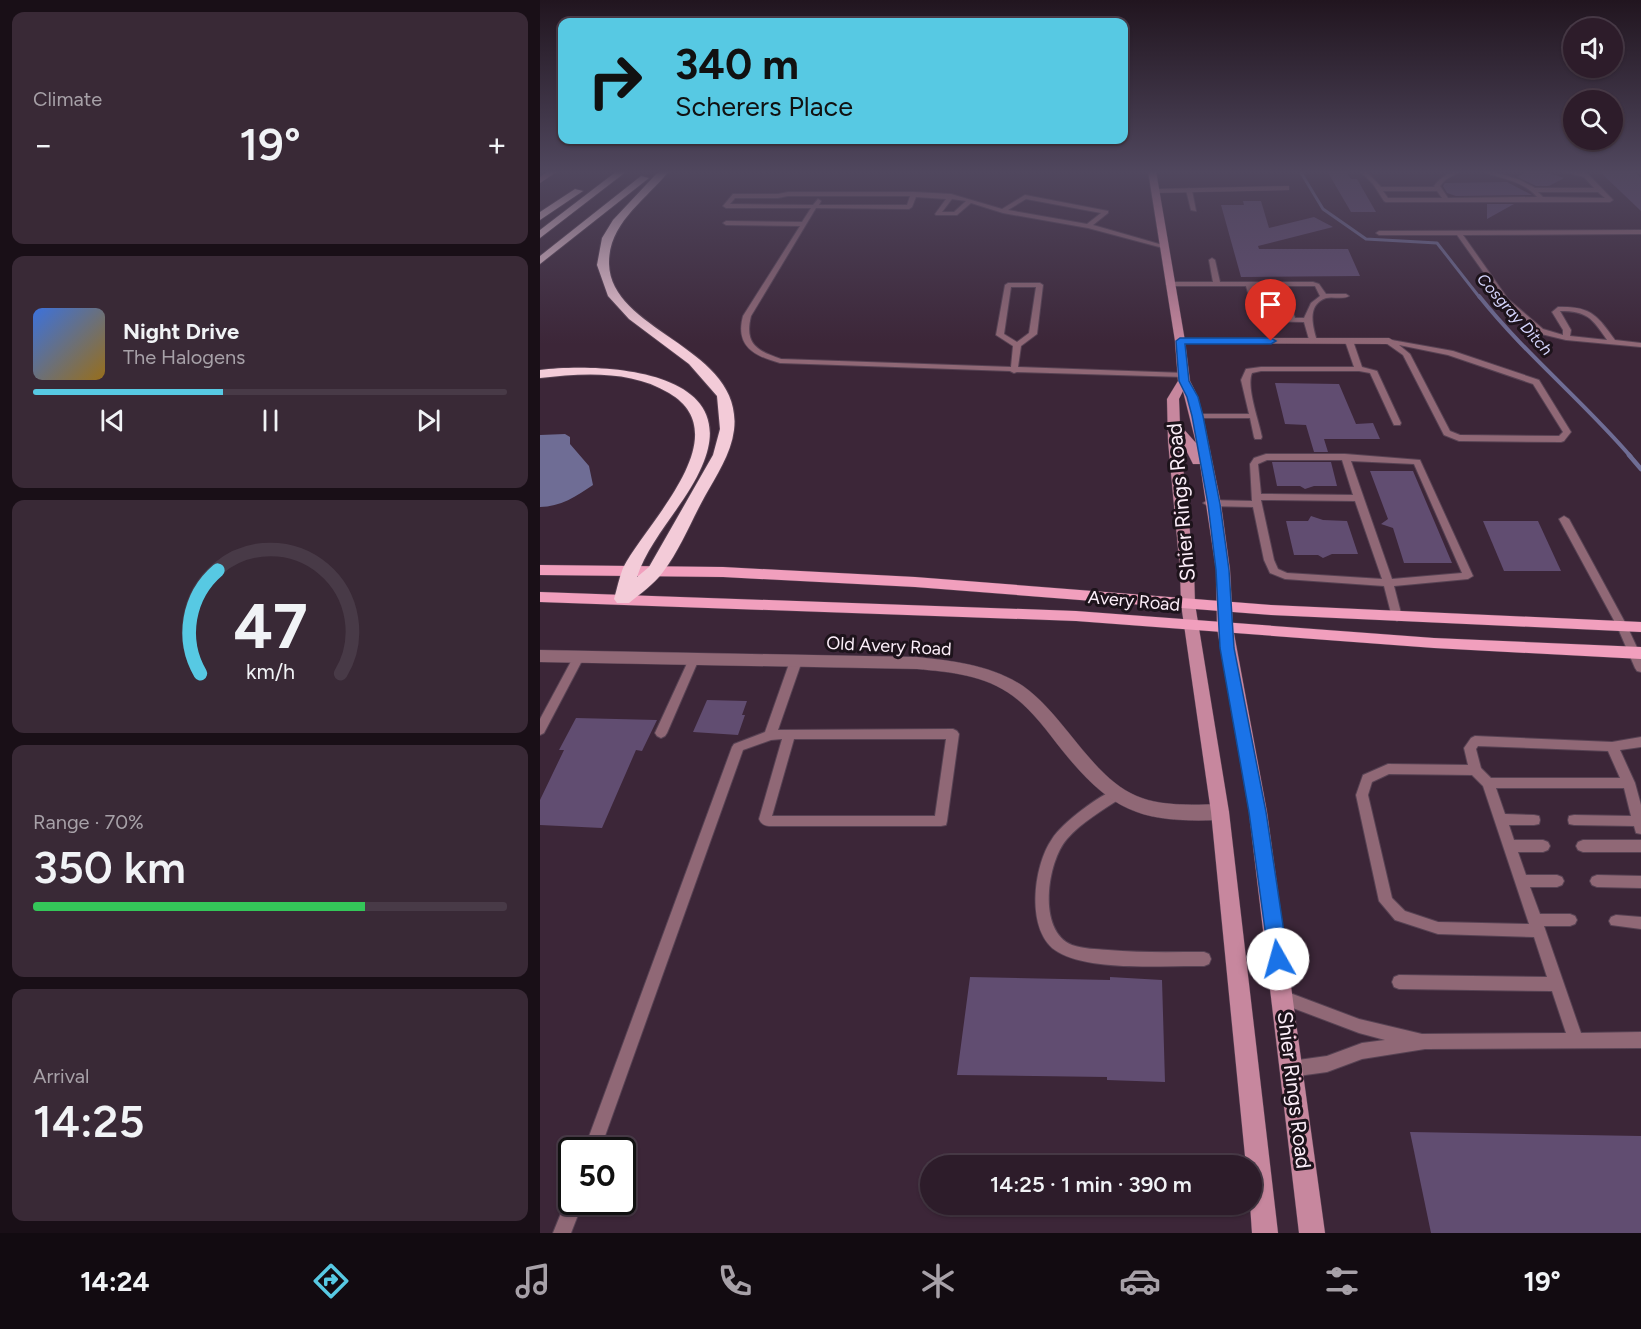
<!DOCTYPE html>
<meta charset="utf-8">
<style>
body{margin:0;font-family:Figtree,sans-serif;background:#392936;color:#f1f3f6;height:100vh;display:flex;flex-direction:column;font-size:22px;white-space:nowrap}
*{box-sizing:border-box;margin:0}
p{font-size:20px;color:#a7a1a8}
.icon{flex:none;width:33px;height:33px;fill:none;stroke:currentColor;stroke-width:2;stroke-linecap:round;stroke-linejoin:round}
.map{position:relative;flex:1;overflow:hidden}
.side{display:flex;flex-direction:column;gap:12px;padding:12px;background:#190f17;width:540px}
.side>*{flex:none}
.top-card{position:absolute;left:18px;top:18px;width:570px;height:126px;border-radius:12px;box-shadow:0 2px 4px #0004,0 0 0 2px #483a47;background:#57c9e3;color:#111;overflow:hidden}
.buttons{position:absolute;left:1023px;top:18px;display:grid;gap:12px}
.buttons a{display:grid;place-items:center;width:60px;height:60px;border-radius:50%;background:#2d1c2a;box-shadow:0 2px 4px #0004,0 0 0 2px #483a47;font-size:30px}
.speed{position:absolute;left:18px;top:1137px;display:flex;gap:12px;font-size:30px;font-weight:700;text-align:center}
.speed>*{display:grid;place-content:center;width:78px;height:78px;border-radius:50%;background:#2d1c2a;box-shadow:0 2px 4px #0004,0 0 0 2px #483a47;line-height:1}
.speed .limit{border:3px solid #111;border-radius:9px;background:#fff;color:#111}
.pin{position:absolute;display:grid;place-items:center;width:51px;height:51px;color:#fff;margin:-62px -26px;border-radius:50% 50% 50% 0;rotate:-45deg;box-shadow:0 0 6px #0007}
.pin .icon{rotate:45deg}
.me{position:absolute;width:66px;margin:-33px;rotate:353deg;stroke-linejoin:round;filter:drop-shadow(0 0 4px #0008)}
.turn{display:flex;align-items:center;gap:21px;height:126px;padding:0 18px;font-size:27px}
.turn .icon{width:78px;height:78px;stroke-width:2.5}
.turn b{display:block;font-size:42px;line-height:51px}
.big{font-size:45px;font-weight:600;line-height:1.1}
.side .card{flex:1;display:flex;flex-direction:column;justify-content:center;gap:9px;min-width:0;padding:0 21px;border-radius:12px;background:#392936}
.side .dial{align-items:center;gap:0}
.dial svg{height:156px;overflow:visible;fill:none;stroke:#483a47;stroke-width:7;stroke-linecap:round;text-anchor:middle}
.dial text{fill:#f1f3f6;stroke:none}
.song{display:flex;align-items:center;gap:18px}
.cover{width:72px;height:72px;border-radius:9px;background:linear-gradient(135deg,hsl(220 70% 55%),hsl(40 70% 35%))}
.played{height:6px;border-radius:3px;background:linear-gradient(90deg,#57c9e3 40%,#483a47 40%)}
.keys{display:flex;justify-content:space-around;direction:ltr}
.heat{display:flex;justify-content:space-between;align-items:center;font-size:33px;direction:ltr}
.charge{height:9px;border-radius:4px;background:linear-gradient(90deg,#34c759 70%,#483a47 0)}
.trip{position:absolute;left:380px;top:1155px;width:342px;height:60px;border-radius:30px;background:#2d1c2a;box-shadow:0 2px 4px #0004,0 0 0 2px #483a47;font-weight:600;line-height:60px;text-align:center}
.menu{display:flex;height:96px;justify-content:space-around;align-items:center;background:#120b11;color:#a7a1a8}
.menu .icon{width:42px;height:42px}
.menu .on{color:#57c9e3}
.menu b{font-size:27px;color:#f1f3f6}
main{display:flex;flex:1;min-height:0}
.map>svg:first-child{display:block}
.water{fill:#6f6d95}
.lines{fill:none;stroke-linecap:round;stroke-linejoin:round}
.stream-far2{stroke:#6f6d95;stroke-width:3}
.stream-far1{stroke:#6f6d95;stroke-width:4}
.stream{stroke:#6f6d95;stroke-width:4.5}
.building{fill:#614d71}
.lane-casing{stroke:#574253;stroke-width:2}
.street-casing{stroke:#574253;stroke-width:1}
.secondary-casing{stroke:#574253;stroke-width:1}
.primary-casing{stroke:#574253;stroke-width:1}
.highway-casing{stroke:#574253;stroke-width:2}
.lane{fill:#906876;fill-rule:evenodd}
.street{fill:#906876;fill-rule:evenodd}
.secondary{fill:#c7879e;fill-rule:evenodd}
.primary{fill:#f19fbd;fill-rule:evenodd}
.highway{fill:#f3cbd8;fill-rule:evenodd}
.route{fill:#1a73e8;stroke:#114b97;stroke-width:1.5}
.labels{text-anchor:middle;stroke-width:6;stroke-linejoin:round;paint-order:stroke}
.far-water-label{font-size:16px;font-style:italic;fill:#d6d6fe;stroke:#1d131b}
.street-label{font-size:18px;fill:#fceef9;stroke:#1d131b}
.near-street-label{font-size:21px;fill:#fceef9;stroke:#1d131b}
</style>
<main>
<section class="side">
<div class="card"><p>Climate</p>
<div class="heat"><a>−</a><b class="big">19°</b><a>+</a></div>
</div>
<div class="card">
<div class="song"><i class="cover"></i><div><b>Night Drive</b><p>The Halogens</p></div></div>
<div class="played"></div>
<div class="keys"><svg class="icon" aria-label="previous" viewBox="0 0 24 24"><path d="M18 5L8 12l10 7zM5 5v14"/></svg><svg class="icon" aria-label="pause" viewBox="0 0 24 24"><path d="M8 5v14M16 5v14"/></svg><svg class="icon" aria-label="next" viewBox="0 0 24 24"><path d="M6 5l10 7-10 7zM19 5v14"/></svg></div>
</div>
<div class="card dial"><svg viewBox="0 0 100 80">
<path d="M14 69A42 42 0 1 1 86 69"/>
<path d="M14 69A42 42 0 0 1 23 16" stroke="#57c9e3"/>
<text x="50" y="56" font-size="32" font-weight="700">47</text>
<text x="50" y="72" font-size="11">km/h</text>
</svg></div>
<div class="card"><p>Range · 70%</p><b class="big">350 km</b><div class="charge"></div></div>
<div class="card"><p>Arrival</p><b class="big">14:25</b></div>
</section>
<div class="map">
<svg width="1101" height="1233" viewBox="0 0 1101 1233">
<rect width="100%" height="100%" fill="#3c2638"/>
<path class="water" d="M25 434 30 437V444L49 466 53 485C37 496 20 507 0 507V435Z"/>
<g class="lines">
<path class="stream-far2" d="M760 171 783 209 826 239 897 243 940 298"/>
<path class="stream-far1" d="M939 296C985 354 1043 401 1091 457"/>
<path class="stream" d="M1089 455 1101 469"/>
</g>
<g class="building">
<path d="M787 171H806L811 179H817L836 212H811Z"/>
<path d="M988 171H1001L1024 178 1009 186H996L977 177Z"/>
<path d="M1059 171H1093L1101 178V211Z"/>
<path d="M967 182 992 195 916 196 907 193 903 186 905 183Z"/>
<path d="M703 201H721L729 228 774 217 793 227 718 246 719 249H808L820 276 701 277 681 205H704Z"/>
<path d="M947 204H974L947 219Z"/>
<path d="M735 383 799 384 816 424 833 423 840 439H784L788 452H774L766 425 745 424Z"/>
<path d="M732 462H791L797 486H774L765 489 760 486H737Z"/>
<path d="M830 471H873L912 563H864L853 528 841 524 848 519Z"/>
<path d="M771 516 783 520 807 521 818 554H792L783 558 778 555H754L746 521H768Z"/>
<path d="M943 521H998L1021 571H964Z"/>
<path d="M167 700 207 701 202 715H205L198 735 153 732Z"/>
<path d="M36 718 117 720 102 751 96 750 62 828 0 825V800L24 750H19Z"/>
<path d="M430 977 570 980V977L622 980 625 1082 567 1080V1077L417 1075Z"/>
<path d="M870 1132 1101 1136V1233H891Z"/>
</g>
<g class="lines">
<g class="lane-casing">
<g id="lane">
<path d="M820 171H826L841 187H895L894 186C901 177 910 171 921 171L905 180 900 186 908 198 997 197C983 180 960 179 942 171H951L980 180 995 188H1054L1044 177 1022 171 1041 173 1040 171H1045L1073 200 1070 202H846L844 201 833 184ZM843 191H897L902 198H848ZM998 192H1058L1065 198 1003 197Z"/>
<path d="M649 188 652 190 656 211 651 210 646 190Z"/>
<path d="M248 192H374L411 194 462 209 485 195 568 211V213L553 225 626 246 623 248 548 228 463 213 431 203 417 215H396L395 214 406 199 376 197 372 207 369 209 276 208 211 316C204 344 217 351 241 359L471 367 473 346 456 335 465 285 468 283H500L503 285 497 334 481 346 478 367 644 373 648 375 644 377 477 372 474 373 470 371 240 363C214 356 195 346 203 316L260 226 186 225 183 223 186 221 262 222 271 208H186L183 206 193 194H238ZM248 196H370L367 205H279L281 201 278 199 273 205 190 204 195 198H238ZM412 199 426 201 414 212H402ZM486 199 561 213 547 224 468 210ZM471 287H496L489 333 477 342 464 334Z"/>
<path d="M1101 230V234L923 235 968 299 1003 329 1023 335V330L1012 312 1018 307C1051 306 1057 315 1075 340L1101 343V347L1026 340 997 333 964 301 917 235H839L836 233 839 231ZM1020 311C1047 311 1052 318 1067 340L1030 336 1031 330Z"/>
<path d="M672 258 675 260 680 282H773L779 284 786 294H806L809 296C802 300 793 296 786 298 766 305 773 327 777 341L770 343 764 322 716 321 706 286H629L626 284 629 282H673L669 260ZM713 286H737L748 317H722ZM744 286H775L780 296 771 303 764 318H755Z"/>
<path d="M806 339 813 341 822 367 837 371 861 423 860 425H854L853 423 830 373 819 371H721L712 373C706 387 719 421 722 437L721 439H715L714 437 710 418H657L653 416 657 414H709L701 380 706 369 721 367H814L805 341Z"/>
<path d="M846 339 913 351 999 380 1031 432 1024 441 1021 442 919 441 904 435 863 355 846 343ZM859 345 908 355 993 384 1023 432 1019 436 920 435 910 431 870 354Z"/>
<path d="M726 454H805L880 460 933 576 928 579 854 586 862 617 857 621 852 617 844 586 745 579 730 573 724 560 713 507 668 506 663 503 668 500 712 501 710 464 714 458ZM727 460H802L813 495 721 494 718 464ZM811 461 874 464 922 573 852 579ZM721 500 815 501 842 579 747 573 738 569 734 560Z"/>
<path d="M1024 516 1029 519 1087 626 1101 656V672L1097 671 1095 668 1077 626 1019 519Z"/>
<path d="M39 653 43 654 44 657 4 733 0 735V719L35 654Z"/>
<path d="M154 655 158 656 159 659 127 733 125 736 121 738 117 736 115 733 149 659 150 656Z"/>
<path d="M256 657 260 658 262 661 238 730 413 729 417 731 419 734 407 821 406 825 401 826H229C224 825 221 824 219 819L242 739 231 740 203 750 60 1150H44L192 747 194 744 225 732 250 661 252 658ZM254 739H406L395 816H232Z"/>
<path d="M935 736 1072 742 1101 737V747L1080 750 1095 783 1101 805V834L1096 833 1094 826 1034 825 1029 824 1028 820 1029 816 1034 815 1091 816 1084 788H956L965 814 994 815 999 816 1000 820 999 824 994 825H969L974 840H1003L1008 842 1010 846 1008 850 1003 852H978L986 875H1017L1022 877 1024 881 1022 885 1017 887H990L1000 914H1030L1035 916 1037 920 1035 924 1030 926H1004L1041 1033 1101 1032V1048L885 1049 822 1059 787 1072 751 1077 745 1075 743 1069 745 1063 751 1061 787 1056 822 1043 845 1040 819 1033 737 1002 735 997 737 992 742 990 819 1019 882 1034 1026 1033 1012 991 859 989 854 987 852 982 854 977 859 975 1007 977 994 937 898 934 855 920 839 901 816 795 823 775 848 764 928 765 924 748 931 738ZM938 746 1068 751 1080 778H951L941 768 936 749ZM849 774 932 775 943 786 989 924 898 922 865 911 852 898 828 795 832 782Z"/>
<path d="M577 789 581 790 583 794 581 798C563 810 542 822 527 839 507 862 497 931 532 945 543 949 556 949 568 950 600 953 632 952 664 952L669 954 671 959 669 964 664 966C625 965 552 972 518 952 485 933 493 866 512 839 522 823 559 795 577 789Z"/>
<path d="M1043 840H1101V852H1043L1038 850 1036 846 1038 842Z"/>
<path d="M1057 875 1101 876V888L1057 887 1052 885 1050 881 1052 877Z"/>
<path d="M1076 915 1101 917V929L1071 925 1069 921 1071 917Z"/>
<path d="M32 1194V1202H43L31 1233H13L28 1196Z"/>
</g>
</g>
<g class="street-casing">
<g id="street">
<path d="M746 186H749V190L615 193 611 191 615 189Z"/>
<path d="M640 338H849L854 341 849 344 636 343 635 341Z"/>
<path d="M0 650 377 657C414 661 451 665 483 686 500 698 515 716 528 732 580 797 596 808 680 804L686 807 689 812 686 817 680 820C601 823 572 812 522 750 507 731 492 710 473 696 445 675 410 672 377 669L0 662Z"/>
</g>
</g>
<g class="secondary-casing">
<g id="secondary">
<path d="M8 171H18L0 183V177Z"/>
<path d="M608 171H616L645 341 650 381 658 397 663 416 681 504 690 570 693 628 727 812 785 1233H759L709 812 677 628 676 570 660 464H653L640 438 654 570 655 604 689 812 738 1233H712L710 1204 711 1166H706L671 812 641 604 640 570 628 441 627 399 638 381 635 341ZM643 391 656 443 640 425 639 399Z"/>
</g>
</g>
<g class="primary-casing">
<g id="primary">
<path d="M0 565 183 567 375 577 731 605 1101 622V632L731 615 375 587 183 577 0 575Z"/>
<path d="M0 592 536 611 894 638 1101 647V659L894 648 536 621 0 602Z"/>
</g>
</g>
<g class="highway-casing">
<g id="highway">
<path d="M77 171H87L0 238V230Z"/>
<path d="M119 171H129C106 200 68 223 69 264 71 333 204 347 194 430 191 454 176 476 165 496 151 521 140 550 123 572 114 584 100 594 89 603H77L74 599C77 589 79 578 83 568 106 523 200 435 129 393 91 370 43 373 0 378V370C60 363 205 368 162 466 146 504 109 539 97 577L109 567 173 455 180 429 177 396 149 364 89 319 68 296 57 265 62 238 73 220Z"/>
<path d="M101 176 109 178 0 264V256Z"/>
<path d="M35 189 43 191 0 220V212Z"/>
</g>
</g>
<use href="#lane" class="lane"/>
<use href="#street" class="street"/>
<use href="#secondary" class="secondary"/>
<use href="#primary" class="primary"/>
<use href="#highway" class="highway"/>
</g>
<linearGradient id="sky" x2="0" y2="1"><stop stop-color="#21151f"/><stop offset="0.5" stop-color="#50475e"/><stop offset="1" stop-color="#50475e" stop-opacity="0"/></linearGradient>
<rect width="1101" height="344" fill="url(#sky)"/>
<path class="route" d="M640 338H731L736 341 731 344H645L649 381 658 397 663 416 680 504 689 570 694 648 726 812 748 959 745 965 738 968 732 965 729 959 709 812 680 648 676 570 668 504 652 416 647 397 639 381 636 341Z"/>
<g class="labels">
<g class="far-water-label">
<text transform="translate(975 314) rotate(48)" y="6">Cosgray Ditch</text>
</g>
<g class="street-label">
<text transform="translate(594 601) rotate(5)" y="6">Avery Road</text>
<text transform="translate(349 646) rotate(3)" y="6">Old Avery Road</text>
</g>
<g class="near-street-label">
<text transform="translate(641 502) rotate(-95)" y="7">Shier Rings Road</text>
<text transform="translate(754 1090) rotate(83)" y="7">Shier Rings Road</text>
</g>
</g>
</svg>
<div class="buttons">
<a><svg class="icon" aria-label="sound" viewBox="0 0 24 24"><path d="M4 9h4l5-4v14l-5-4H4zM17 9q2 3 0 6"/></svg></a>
<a><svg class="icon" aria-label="search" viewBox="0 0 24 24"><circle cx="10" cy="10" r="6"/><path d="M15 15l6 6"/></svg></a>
</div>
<div class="speed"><div class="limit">50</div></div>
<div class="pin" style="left:731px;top:341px;background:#d93025"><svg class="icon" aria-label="arrive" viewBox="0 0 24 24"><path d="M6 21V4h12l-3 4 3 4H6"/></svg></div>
<svg class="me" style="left:738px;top:959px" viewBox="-20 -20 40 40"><circle r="19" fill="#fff"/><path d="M0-13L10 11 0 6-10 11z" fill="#1a73e8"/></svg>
<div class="trip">14:25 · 1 min · 390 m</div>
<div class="top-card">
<div class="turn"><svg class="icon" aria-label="right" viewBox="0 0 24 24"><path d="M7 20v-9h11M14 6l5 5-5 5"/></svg><div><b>340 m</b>Scherers Place</div></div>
</div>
</div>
</main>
<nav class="menu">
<b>14:24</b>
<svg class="icon on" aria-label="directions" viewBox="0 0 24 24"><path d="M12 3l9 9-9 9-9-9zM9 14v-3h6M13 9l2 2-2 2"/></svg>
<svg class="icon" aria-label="music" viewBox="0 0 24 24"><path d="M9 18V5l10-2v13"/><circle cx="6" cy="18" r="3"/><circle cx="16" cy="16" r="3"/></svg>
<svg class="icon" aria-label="phone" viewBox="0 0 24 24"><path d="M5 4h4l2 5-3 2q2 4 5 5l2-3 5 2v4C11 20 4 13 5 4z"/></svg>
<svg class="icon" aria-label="climate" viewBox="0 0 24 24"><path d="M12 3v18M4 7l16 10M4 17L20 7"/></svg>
<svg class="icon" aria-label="car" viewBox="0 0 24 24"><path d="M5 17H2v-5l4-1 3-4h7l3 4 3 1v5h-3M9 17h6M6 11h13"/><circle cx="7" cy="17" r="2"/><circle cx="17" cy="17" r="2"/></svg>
<svg class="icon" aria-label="filters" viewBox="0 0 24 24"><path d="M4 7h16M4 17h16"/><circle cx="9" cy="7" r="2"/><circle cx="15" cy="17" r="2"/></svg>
<b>19°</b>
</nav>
